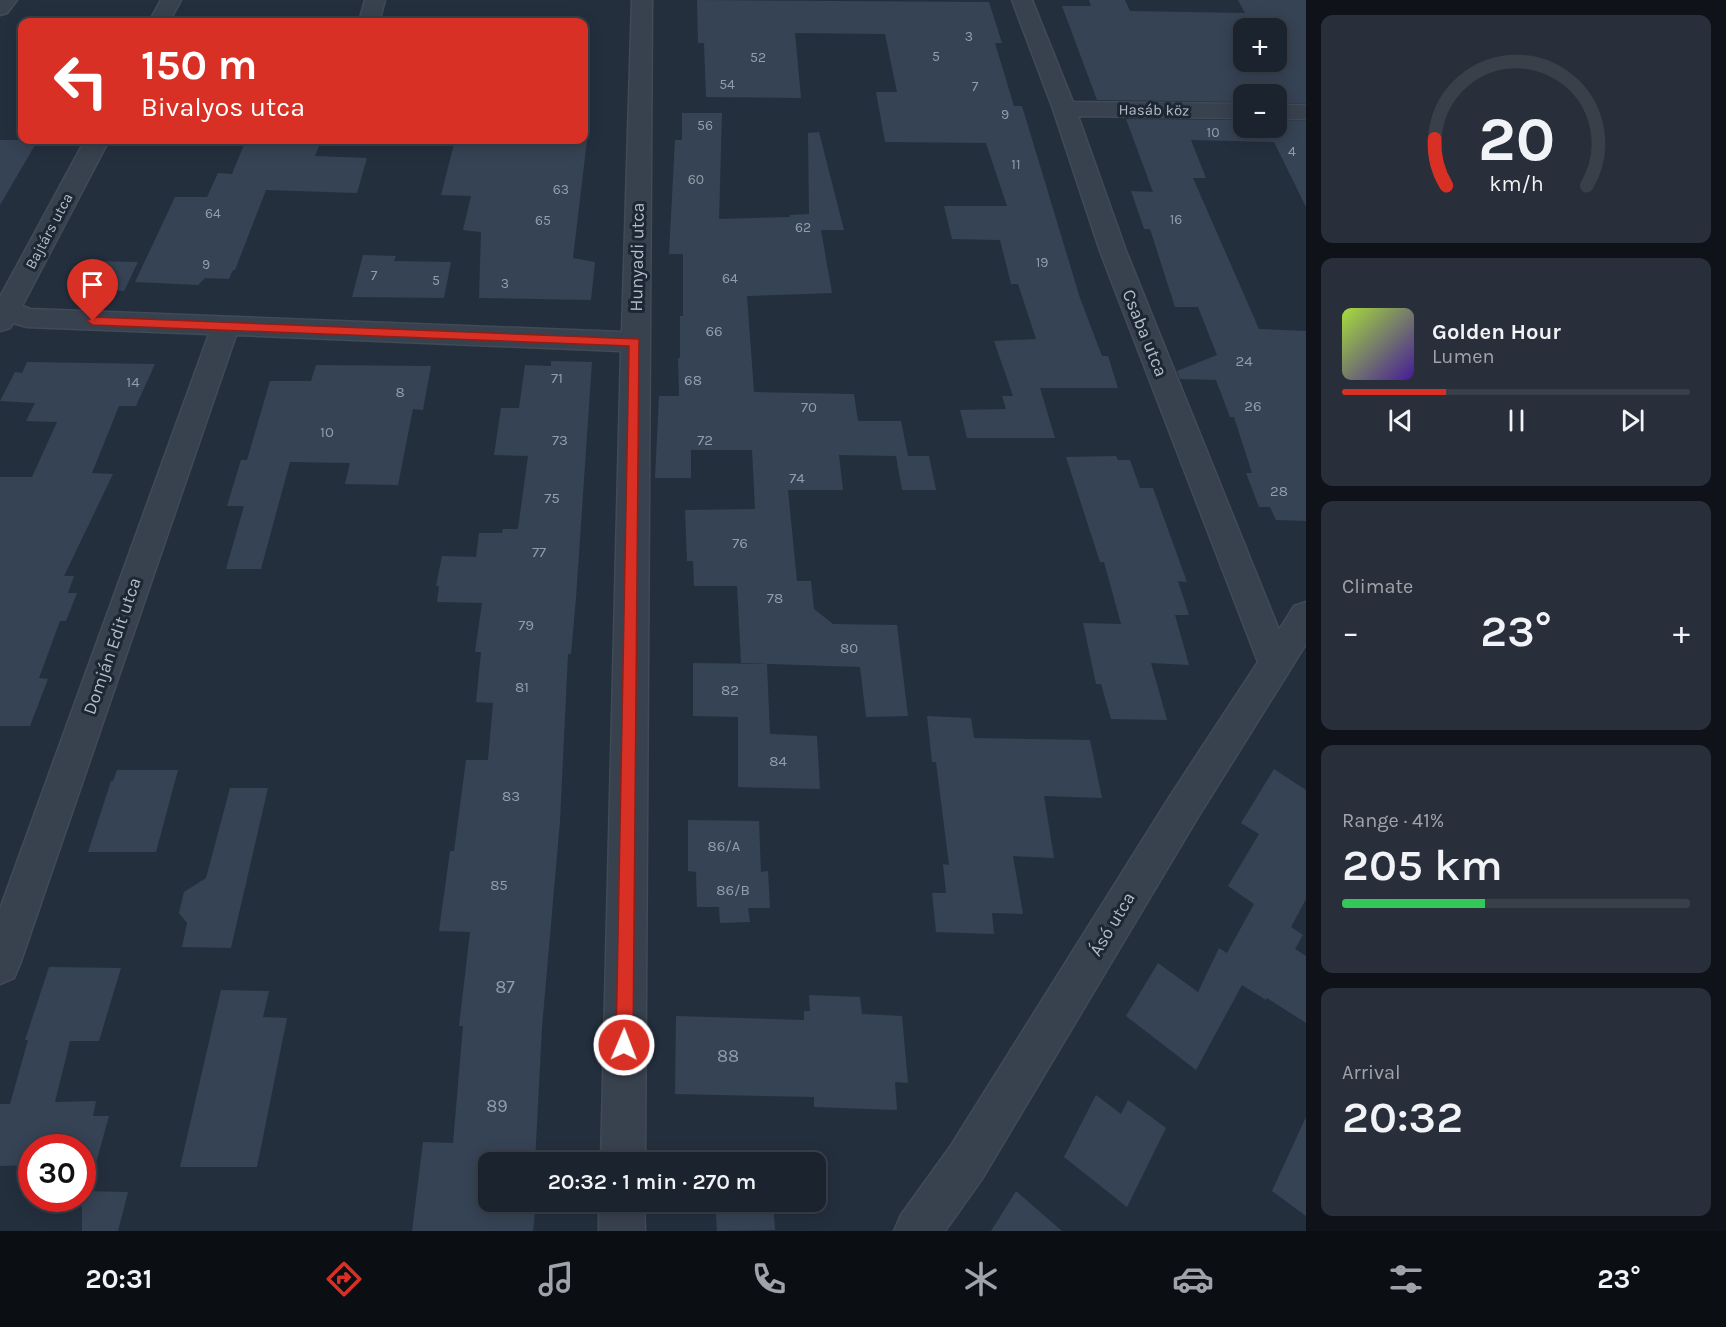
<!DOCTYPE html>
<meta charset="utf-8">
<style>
body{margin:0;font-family:Karla,sans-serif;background:#282f3a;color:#f1f3f6;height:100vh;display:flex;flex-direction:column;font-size:22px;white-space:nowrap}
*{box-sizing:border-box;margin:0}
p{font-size:20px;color:#a0a4aa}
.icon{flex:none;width:33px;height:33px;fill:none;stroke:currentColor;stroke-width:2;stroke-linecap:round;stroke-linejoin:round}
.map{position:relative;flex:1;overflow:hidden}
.panel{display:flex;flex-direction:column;gap:15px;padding:15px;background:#0f1319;width:420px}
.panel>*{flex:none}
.banner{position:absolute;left:18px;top:18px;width:570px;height:126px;border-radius:12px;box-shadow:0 3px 15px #0003,0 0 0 2px #39404a;background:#d93025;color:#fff;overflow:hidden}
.fabs{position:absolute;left:1233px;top:18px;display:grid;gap:12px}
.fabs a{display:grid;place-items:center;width:54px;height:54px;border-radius:12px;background:#1b232e;box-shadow:0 3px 15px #0003,0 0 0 2px #39404a;font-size:30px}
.speed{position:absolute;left:18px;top:1134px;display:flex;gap:12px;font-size:30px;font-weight:700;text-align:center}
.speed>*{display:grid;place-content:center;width:78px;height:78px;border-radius:50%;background:#1b232e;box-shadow:0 3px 15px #0003,0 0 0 2px #39404a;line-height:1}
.speed .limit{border:9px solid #d22;background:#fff;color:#111}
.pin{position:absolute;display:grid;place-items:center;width:51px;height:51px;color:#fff;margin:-62px -26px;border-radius:50% 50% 50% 0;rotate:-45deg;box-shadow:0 0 6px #0007}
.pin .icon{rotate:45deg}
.me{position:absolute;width:66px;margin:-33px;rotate:1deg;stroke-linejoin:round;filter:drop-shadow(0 0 4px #0008)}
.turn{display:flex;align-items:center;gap:21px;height:126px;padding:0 24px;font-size:27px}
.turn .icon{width:78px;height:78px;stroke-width:2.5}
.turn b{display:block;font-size:42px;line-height:51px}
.big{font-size:45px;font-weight:600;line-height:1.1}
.panel .card{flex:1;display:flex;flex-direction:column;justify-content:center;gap:9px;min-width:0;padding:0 21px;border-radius:12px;background:#282f3a}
.panel .dial{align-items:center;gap:0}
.dial svg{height:156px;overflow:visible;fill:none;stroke:#39404a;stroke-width:7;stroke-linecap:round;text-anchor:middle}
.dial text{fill:#f1f3f6;stroke:none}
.song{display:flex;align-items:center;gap:18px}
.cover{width:72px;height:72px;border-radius:9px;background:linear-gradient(135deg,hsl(80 70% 55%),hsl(260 70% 35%))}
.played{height:6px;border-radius:3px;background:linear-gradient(90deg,#d93025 30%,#39404a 30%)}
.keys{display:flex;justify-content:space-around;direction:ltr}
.heat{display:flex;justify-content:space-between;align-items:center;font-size:33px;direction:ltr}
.charge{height:9px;border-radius:4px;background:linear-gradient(90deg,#34c759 41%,#39404a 0)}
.trip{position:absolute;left:478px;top:1152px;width:348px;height:60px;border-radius:12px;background:#1b232e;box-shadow:0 3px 15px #0003,0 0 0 2px #39404a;font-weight:600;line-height:60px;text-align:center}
.dock{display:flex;height:96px;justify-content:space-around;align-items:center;background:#0b0e12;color:#a0a4aa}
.dock .icon{width:42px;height:42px}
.dock .selected{color:#d93025}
.dock b{font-size:27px;color:#f1f3f6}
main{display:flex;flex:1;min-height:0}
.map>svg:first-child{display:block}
.building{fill:#364354;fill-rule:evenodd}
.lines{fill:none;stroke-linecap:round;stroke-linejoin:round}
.minor-casing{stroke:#414a57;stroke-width:3}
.minor{fill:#38414e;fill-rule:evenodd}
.route{fill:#d93025;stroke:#8d1f18;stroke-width:1.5}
.labels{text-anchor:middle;stroke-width:6;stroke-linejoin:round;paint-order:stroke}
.far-number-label{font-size:14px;fill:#929caa}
.far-street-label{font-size:15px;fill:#b4bcc9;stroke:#1d2633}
.number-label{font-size:15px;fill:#929caa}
.street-label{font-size:18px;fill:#b4bcc9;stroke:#1d2633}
.near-number-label{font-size:18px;fill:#929caa}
</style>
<main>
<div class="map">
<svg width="1306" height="1231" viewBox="0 0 1306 1231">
<rect width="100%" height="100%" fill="#242f3e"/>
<g class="building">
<path d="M697 0 989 2 1002 43H995L1014 106H1022L1080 298 1102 356H1108L1118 388H1040L1055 438H967L960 410 1006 409 1002 396H1013L994 341 1036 339 1018 284H1011L1000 240 952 239 944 206H1007L986 143 885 142 876 92H897L885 34 795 33 801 98 706 97 704 43H698Z"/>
<path d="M1089 0H1125L1130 11 1245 13 1238 0H1306V103H1276V94H1244V102L1097 100 1062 6H1091ZM1244 28H1276V62H1244Z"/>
<path d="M682 113H722L719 219 790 217V215L809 214 808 133 819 132 844 230H821L832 293 747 296 754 392 854 394 858 421H901L908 456H929L936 490H902L896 456 839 455 843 490H788L797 581H811L814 609 833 624 897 625 908 716 866 717 860 667 741 663 737 586H694L693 561H687L685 510 755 509 752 450H691V478H655L659 396H679L678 358H680V316H683V254H669L675 140H682Z"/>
<path d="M1126 119 1244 120V128H1276V121H1306V207L1274 142 1191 140 1206 178H1193L1259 329 1306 331V521L1276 520 1270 507H1259L1246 473H1252L1234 417H1230L1216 380 1180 379 1177 371 1217 355 1198 307H1175L1150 229H1144L1131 191 1153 192Z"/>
<path d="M0 140H38L0 205Z"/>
<path d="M246 140H321L315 156 367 158 357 193 266 190 235 270H233L229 279 205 278 198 285 135 282 175 197H207L218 173 232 174Z"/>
<path d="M521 140H587L573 258 595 262 591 300 479 298 481 232 463 230 471 196 441 195 454 144 520 145Z"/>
<path d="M363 255 396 256 394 261 451 262 444 298 352 297Z"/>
<path d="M95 261 138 262 124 291 80 289Z"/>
<path d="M551 361 592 362 576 598 571 654H568L560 821 542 1027 535 1162H489V1202H536L533 1231H412L423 1142 453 1143 463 1026H459L470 932 439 931 450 851H454L466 760H488L493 703 476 702 481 652H475L482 603 437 602 439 586H436L442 556 476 557 479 533H502L503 529H518L528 456 494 455 501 408H519L525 365 551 366Z"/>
<path d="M27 362 155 364 136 406H119L92 473 113 474 64 576H74L68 593H77L66 621H60L39 678 48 679 30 726H0V477H32L57 422 26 421 35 403 0 401 15 372 22 373Z"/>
<path d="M316 365 431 366 423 410 413 409 398 485 345 484 350 463 290 462 261 569H226L244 506H227L241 460H247L270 381H311Z"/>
<path d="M1116 456 1118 460H1130L1140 488H1153L1187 582 1178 581 1189 615H1175L1189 665 1151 663 1167 720 1111 719 1101 684H1096L1083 623 1121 624 1104 562H1100L1066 457Z"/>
<path d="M693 663 767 664 770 734 817 736 820 789 738 787V717L693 716Z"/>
<path d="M927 716 971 718 974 738 1090 740 1102 798 1044 796 1054 858 1013 856 1023 914 992 913 994 934 936 932 932 893H946L943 864 949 865 936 762H932Z"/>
<path d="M1274 769 1306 790V899L1291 927 1303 935 1295 949 1306 956V1023L1267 998 1266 1000 1242 985 1196 1070 1126 1016 1158 963 1198 992 1219 948 1227 953 1254 904 1228 886 1259 834 1241 823Z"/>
<path d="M117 770H178L156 852H88L111 781H113Z"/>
<path d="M230 788H268L231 948 182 947 187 923 179 913 184 892 206 878Z"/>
<path d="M688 820 759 821 761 872 768 871 770 908H748L750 922 720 923 719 907H697L696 872 688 871Z"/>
<path d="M49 967 121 968 99 1041H70L55 1102 96 1101 93 1116H109L96 1163H82V1148H32V1165L0 1166V1104H10L28 1040H25Z"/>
<path d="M221 990 269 991 263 1017 287 1018 257 1167H180Z"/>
<path d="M809 995 860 997 862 1014 902 1016 908 1083 895 1082 897 1110 814 1107V1097L675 1094 676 1016 804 1020V1011H810Z"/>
<path d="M1096 1095 1121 1114 1128 1100 1166 1128 1127 1207 1064 1157Z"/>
<path d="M1306 1117V1216L1272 1191Z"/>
<path d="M82 1191 128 1192 118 1231H82Z"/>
<path d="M1016 1191 1062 1231H991Z"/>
<path d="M715 1202H773L775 1230 717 1231Z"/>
</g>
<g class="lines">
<g class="minor-casing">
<g id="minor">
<path d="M0 0H17L7 13 0 15Z"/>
<path d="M161 0H181L169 22H149Z"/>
<path d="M365 0H385L379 22H359Z"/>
<path d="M632 0H652L645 1162H601L621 351 236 335 20 964 14 978 0 984V909L209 334 27 327 13 323 10 328 0 331V297L85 140H109L22 306 30 309 622 332Z"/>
<path d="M1012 0H1032L1073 102 1244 104V118L1078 116 1126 251 1279 630 1294 606 1306 602V644L1198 817 982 1179 945 1231H894L901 1215 950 1147 1172 793 1258 662 1100 251 1053 109Z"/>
<rect x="1276" y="105" width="30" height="14"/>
<path d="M599 1202H644L645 1231H599Z"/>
</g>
</g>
<use href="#minor" class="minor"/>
</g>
<path class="route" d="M93 317 639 339 633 1045 631 1051 624 1054 618 1051 616 1045 629 346 93 325 87 321Z"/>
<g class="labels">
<g class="far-number-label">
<text x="969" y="41">3</text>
<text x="936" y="61">5</text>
<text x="758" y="62">52</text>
<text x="727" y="89">54</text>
<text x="975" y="91">7</text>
<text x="1005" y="119">9</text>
<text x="705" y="130">56</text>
<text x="1213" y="137">10</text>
<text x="1292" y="156">4</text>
<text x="1016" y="169">11</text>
<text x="696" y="184">60</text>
<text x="561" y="194">63</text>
<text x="213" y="218">64</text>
<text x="1176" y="224">16</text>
<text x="543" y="225">65</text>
<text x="803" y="232">62</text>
<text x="1042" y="267">19</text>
<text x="206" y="269">9</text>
<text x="374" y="280">7</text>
<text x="730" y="283">64</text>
<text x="436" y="285">5</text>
<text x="505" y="288">3</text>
</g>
<g class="far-street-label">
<text transform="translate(1154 110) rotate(1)" y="5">Hasáb köz</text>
<text transform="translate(49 231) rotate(-62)" y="5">Bajtárs utca</text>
</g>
<g class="number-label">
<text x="714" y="336">66</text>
<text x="1244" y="366">24</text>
<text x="557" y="383">71</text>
<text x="693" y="385">68</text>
<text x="133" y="387">14</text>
<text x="400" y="397">8</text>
<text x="1253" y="411">26</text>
<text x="809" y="412">70</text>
<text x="327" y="437">10</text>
<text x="560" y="445">73</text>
<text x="705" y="445">72</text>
<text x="797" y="483">74</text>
<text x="1279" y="496">28</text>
<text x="552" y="503">75</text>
<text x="740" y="548">76</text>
<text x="539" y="557">77</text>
<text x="775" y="603">78</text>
<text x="526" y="630">79</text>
<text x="849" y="653">80</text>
<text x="522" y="692">81</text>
<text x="730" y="695">82</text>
<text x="778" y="766">84</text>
<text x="511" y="801">83</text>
<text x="724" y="851">86/A</text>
<text x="499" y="890">85</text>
<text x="733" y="895">86/B</text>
</g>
<g class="street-label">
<text transform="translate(637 257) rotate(-89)" y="6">Hunyadi utca</text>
<text transform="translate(1145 333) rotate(68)" y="6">Csaba utca</text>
<text transform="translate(112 646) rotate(-71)" y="6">Domján Edit utca</text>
<text transform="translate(1112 924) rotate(-59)" y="6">Ásó utca</text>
</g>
<g class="near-number-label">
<text x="505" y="993">87</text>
<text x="728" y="1062">88</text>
<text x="497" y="1112">89</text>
</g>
</g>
</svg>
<div class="fabs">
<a>+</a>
<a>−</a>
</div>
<div class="speed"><div class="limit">30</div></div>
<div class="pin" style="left:93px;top:321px;background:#d93025"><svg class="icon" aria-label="arrive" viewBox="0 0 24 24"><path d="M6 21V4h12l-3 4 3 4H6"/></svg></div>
<svg class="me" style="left:624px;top:1045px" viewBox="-20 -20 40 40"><circle r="17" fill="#d93025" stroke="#fff" stroke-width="3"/><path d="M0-11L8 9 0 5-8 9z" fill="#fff"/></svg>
<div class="trip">20:32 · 1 min · 270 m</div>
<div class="banner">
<div class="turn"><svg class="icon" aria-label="left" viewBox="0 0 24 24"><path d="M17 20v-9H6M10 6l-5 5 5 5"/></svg><div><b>150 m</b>Bivalyos utca</div></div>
</div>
</div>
<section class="panel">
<div class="card dial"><svg viewBox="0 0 100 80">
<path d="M14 69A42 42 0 1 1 86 69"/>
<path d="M14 69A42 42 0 0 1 8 45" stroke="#d93025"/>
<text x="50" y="56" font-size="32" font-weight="700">20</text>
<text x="50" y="72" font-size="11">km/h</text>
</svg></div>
<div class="card">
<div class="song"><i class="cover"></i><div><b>Golden Hour</b><p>Lumen</p></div></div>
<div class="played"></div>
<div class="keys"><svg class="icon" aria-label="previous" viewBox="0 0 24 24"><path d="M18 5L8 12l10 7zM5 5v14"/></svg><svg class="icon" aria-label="pause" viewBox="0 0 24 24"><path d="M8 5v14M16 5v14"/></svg><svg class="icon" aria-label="next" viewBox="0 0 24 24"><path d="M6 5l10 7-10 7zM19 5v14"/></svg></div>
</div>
<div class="card"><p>Climate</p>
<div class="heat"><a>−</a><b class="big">23°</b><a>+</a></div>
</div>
<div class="card"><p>Range · 41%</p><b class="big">205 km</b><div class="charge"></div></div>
<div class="card"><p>Arrival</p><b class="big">20:32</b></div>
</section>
</main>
<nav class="dock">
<b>20:31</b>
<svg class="icon selected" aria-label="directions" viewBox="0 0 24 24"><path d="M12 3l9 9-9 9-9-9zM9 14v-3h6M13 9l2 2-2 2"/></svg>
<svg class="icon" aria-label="music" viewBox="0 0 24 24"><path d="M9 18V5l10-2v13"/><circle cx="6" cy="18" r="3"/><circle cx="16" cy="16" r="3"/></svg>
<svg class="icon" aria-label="phone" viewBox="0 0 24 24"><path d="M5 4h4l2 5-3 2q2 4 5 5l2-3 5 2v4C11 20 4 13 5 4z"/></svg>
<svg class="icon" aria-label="climate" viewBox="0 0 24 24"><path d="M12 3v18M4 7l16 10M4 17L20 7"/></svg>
<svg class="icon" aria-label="car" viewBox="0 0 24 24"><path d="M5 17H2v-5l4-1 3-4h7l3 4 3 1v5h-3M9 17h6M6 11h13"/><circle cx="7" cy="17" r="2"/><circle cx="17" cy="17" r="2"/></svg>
<svg class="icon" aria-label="filters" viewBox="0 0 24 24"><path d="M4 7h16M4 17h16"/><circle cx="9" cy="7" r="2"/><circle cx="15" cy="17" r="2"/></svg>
<b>23°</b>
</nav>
